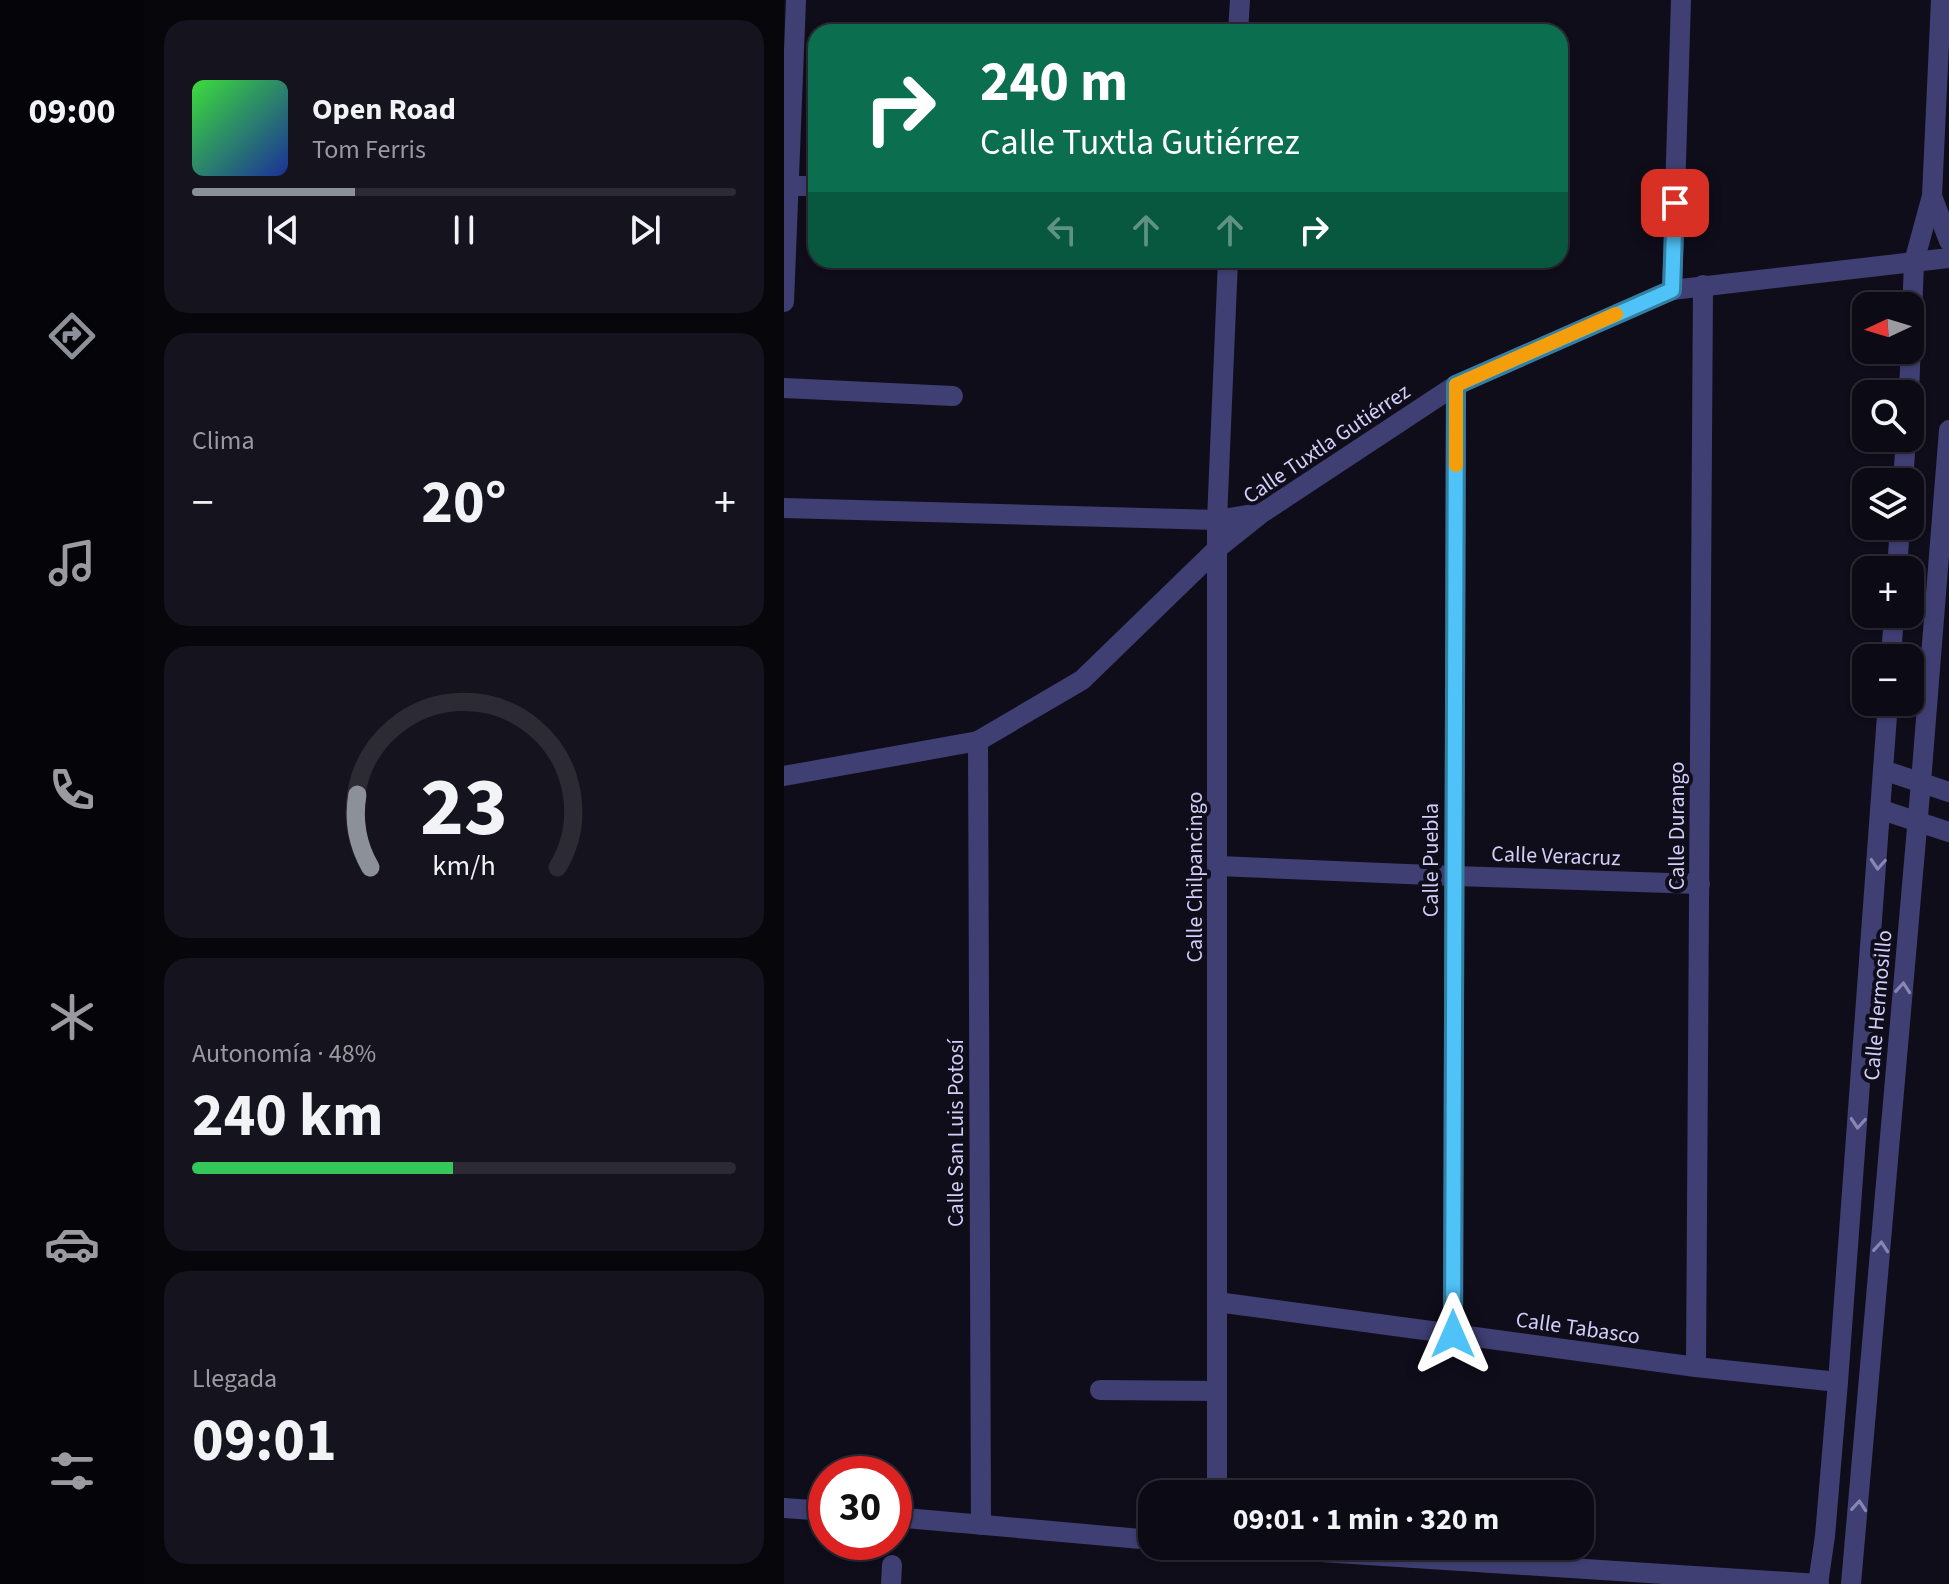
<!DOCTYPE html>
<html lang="es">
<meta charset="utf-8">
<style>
body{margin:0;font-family:"Source Sans 3",sans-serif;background:#15131d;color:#f1f3f6;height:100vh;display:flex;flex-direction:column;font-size:30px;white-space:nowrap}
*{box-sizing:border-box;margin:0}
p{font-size:26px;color:#9a9aa0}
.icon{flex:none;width:44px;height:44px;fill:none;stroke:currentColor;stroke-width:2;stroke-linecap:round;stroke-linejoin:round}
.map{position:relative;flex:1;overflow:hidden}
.panel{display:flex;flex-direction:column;gap:20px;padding:20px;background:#07060b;width:640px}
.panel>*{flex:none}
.guide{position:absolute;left:24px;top:24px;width:760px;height:244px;border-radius:24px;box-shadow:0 2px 6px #0004,0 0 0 2px #2c2b34;background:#0b6e4f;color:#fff;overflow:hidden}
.needle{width:52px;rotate:266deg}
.fabs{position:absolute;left:1068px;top:292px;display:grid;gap:16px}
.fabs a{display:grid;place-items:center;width:72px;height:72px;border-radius:16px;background:#0c0a14;box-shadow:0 2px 6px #0004,0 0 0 2px #2c2b34;font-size:40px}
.speed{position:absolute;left:24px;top:1456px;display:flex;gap:16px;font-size:40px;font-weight:700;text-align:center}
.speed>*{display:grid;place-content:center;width:104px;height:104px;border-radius:50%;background:#0c0a14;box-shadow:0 2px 6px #0004,0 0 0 2px #2c2b34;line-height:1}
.speed .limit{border:12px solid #d22;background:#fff;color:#111}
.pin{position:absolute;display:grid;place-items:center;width:68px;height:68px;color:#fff;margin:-34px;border-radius:16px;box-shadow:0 4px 12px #0006}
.me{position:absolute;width:88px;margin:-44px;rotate:0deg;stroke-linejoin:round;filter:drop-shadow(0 0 6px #0008)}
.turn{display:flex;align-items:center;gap:28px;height:168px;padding:0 40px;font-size:36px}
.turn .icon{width:104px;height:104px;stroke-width:2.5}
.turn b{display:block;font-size:56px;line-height:68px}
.lanes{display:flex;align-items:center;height:76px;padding:0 40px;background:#0003;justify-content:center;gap:40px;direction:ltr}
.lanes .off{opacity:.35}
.big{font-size:60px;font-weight:700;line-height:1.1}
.panel .card{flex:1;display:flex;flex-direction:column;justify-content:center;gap:12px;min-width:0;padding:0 28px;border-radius:24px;background:#15131d}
.panel .dial{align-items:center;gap:0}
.dial svg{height:208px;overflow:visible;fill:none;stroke:#2c2b34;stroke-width:7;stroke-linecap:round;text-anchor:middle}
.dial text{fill:#f1f3f6;stroke:none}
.song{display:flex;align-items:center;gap:24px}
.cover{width:96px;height:96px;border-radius:12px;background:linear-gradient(135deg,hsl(120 70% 55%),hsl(230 70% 35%))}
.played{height:8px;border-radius:4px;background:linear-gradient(90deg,#8c9099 30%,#2c2b34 30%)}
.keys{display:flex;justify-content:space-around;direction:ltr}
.heat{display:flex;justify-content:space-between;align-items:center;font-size:44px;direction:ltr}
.charge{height:12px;border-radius:6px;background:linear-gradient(90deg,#34c759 48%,#2c2b34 0)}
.trip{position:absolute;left:354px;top:1480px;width:456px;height:80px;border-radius:24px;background:#0c0a14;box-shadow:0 2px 6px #0004,0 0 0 2px #2c2b34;font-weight:700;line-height:80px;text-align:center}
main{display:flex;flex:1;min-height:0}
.menu{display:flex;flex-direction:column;width:144px;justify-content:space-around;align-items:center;background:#050408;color:#9a9aa0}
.menu .icon{width:56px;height:56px}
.menu .on{color:#8c9099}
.menu b{font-size:36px;color:#f1f3f6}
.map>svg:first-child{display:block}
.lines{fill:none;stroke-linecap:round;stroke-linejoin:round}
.minor{stroke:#403f74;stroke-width:20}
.oneway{stroke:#8986b6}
.route-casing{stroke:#337fa1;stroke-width:20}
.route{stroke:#4fc3f7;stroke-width:14}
.slow{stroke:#f59e0b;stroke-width:14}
.labels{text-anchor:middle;stroke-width:8;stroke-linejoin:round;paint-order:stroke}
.street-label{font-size:22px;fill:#d2cef8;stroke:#100d1b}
</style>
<main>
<nav class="menu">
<b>09:00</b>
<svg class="icon on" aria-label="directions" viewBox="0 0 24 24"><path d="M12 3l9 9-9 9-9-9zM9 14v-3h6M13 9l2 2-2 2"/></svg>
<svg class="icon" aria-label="music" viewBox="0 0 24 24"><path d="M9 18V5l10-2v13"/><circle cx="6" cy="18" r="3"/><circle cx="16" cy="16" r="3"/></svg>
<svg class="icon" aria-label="phone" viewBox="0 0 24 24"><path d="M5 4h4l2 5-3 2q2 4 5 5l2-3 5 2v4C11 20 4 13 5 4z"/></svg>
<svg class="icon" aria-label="climate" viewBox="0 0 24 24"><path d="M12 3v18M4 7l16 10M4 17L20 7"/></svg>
<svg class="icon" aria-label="car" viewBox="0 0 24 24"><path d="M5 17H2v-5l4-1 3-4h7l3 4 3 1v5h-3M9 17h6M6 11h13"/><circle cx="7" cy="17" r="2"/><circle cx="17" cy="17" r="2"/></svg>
<svg class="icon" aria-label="filters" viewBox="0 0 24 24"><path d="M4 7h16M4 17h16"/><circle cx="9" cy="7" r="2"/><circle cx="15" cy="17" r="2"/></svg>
</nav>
<section class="panel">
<div class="card">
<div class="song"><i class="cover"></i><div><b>Open Road</b><p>Tom Ferris</p></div></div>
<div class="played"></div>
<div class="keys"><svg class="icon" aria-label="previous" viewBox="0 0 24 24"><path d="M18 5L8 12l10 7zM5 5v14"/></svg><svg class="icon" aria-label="pause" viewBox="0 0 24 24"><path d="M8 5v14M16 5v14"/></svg><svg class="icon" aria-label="next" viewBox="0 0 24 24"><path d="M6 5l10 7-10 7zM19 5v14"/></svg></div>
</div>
<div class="card"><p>Clima</p>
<div class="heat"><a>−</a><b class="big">20°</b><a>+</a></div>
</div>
<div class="card dial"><svg viewBox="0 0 100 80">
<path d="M14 69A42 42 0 1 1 86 69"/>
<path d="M14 69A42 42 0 0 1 9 41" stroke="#8c9099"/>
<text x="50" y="56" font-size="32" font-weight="700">23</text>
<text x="50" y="72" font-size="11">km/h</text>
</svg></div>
<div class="card"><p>Autonomía · 48%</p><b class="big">240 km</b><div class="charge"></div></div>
<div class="card"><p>Llegada</p><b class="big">09:01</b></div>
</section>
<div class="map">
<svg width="1165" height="1584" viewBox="0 0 1165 1584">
<rect width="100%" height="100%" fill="#100d1b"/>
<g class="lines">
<g class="minor">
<path d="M454 32 456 0"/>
<path d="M0 186H32"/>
<path d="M1148 196 1165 241"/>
<path d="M888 290 897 0"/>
<path d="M0 302 12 0"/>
<path d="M0 388 169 396"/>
<path d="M1125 394 1130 262 1148 196 1157 0"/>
<path d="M1119 482 1122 438"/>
<path d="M0 508 433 520 475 513"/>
<path d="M1113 570 1116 526"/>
<path d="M1107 658 1110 614"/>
<path d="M194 741 197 1525"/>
<path d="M1099 770 1165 792"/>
<path d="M0 776 194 741 298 680 434 548 478 513 672 385 888 290 1165 258"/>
<path d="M1098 810 1165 832"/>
<path d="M434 866 670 876 916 884"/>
<path d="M433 1302 912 1367 1054 1382"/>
<path d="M669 1334 672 385"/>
<path d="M912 1367 919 285"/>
<path d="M316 1390 433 1391"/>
<path d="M433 1494V520L444 260"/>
<path d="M0 1508 42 1511"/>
<path d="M110 1517 368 1540"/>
<path d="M444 1546 1035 1584"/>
<path d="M107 1584 108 1565"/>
<path d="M1034 1584 1041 1536 1054 1382 1104 702"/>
<path d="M1067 1584 1137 782 1165 430"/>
</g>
</g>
<defs><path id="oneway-chevron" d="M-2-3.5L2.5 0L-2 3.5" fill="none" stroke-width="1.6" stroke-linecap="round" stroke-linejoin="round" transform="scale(2)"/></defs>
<g class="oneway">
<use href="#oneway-chevron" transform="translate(1094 864) rotate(94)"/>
<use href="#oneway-chevron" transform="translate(1119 988) rotate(-85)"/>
<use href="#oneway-chevron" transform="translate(1074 1123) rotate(94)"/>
<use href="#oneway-chevron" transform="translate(1097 1247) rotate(-85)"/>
<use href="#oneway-chevron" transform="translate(1075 1506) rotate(-85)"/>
</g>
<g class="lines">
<g class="route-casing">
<path id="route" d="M669 1334 672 385 888 290 891 203"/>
</g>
<use href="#route" class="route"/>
<path class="slow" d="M672 465V385L832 314"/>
</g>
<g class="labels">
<g class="street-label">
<text transform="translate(542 443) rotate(-34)" y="8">Calle Tuxtla Gutiérrez</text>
<text transform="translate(892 826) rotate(-90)" y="8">Calle Durango</text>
<text transform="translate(772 855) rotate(2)" y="8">Calle Veracruz</text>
<text transform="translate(646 860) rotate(-90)" y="8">Calle Puebla</text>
<text transform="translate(410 877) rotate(-90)" y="8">Calle Chilpancingo</text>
<text transform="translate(1093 1005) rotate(-85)" y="8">Calle Hermosillo</text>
<text transform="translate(171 1133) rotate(-90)" y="8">Calle San Luis Potosí</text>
<text transform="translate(794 1327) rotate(8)" y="8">Calle Tabasco</text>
</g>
</g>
</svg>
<div class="fabs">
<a><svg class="needle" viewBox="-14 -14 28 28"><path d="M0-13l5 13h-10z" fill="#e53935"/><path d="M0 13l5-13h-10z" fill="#9a9aa0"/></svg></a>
<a><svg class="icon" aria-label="search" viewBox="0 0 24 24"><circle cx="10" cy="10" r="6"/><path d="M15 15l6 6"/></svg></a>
<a><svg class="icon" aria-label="layers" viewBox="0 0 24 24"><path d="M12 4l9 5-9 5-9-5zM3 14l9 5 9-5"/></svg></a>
<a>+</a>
<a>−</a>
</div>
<div class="speed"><div class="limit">30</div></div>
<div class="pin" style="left:891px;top:203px;background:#d93025"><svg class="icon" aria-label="arrive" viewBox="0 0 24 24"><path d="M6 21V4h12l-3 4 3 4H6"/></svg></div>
<svg class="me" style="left:669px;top:1334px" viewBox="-20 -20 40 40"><path d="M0-17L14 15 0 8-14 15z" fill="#4fc3f7" stroke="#fff" stroke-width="4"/></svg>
<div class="trip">09:01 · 1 min · 320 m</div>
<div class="guide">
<div class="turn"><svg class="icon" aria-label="right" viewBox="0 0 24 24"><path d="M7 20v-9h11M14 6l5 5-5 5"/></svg><div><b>240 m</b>Calle Tuxtla Gutiérrez</div></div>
<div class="lanes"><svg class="icon off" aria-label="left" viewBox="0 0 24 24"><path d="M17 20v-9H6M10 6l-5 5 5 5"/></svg><svg class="icon off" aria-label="ahead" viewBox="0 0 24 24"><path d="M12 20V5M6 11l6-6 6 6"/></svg><svg class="icon off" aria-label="ahead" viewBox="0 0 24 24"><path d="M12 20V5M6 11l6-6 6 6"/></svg><svg class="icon" aria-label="right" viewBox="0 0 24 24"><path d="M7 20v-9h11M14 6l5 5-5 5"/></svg></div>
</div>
</div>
</main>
